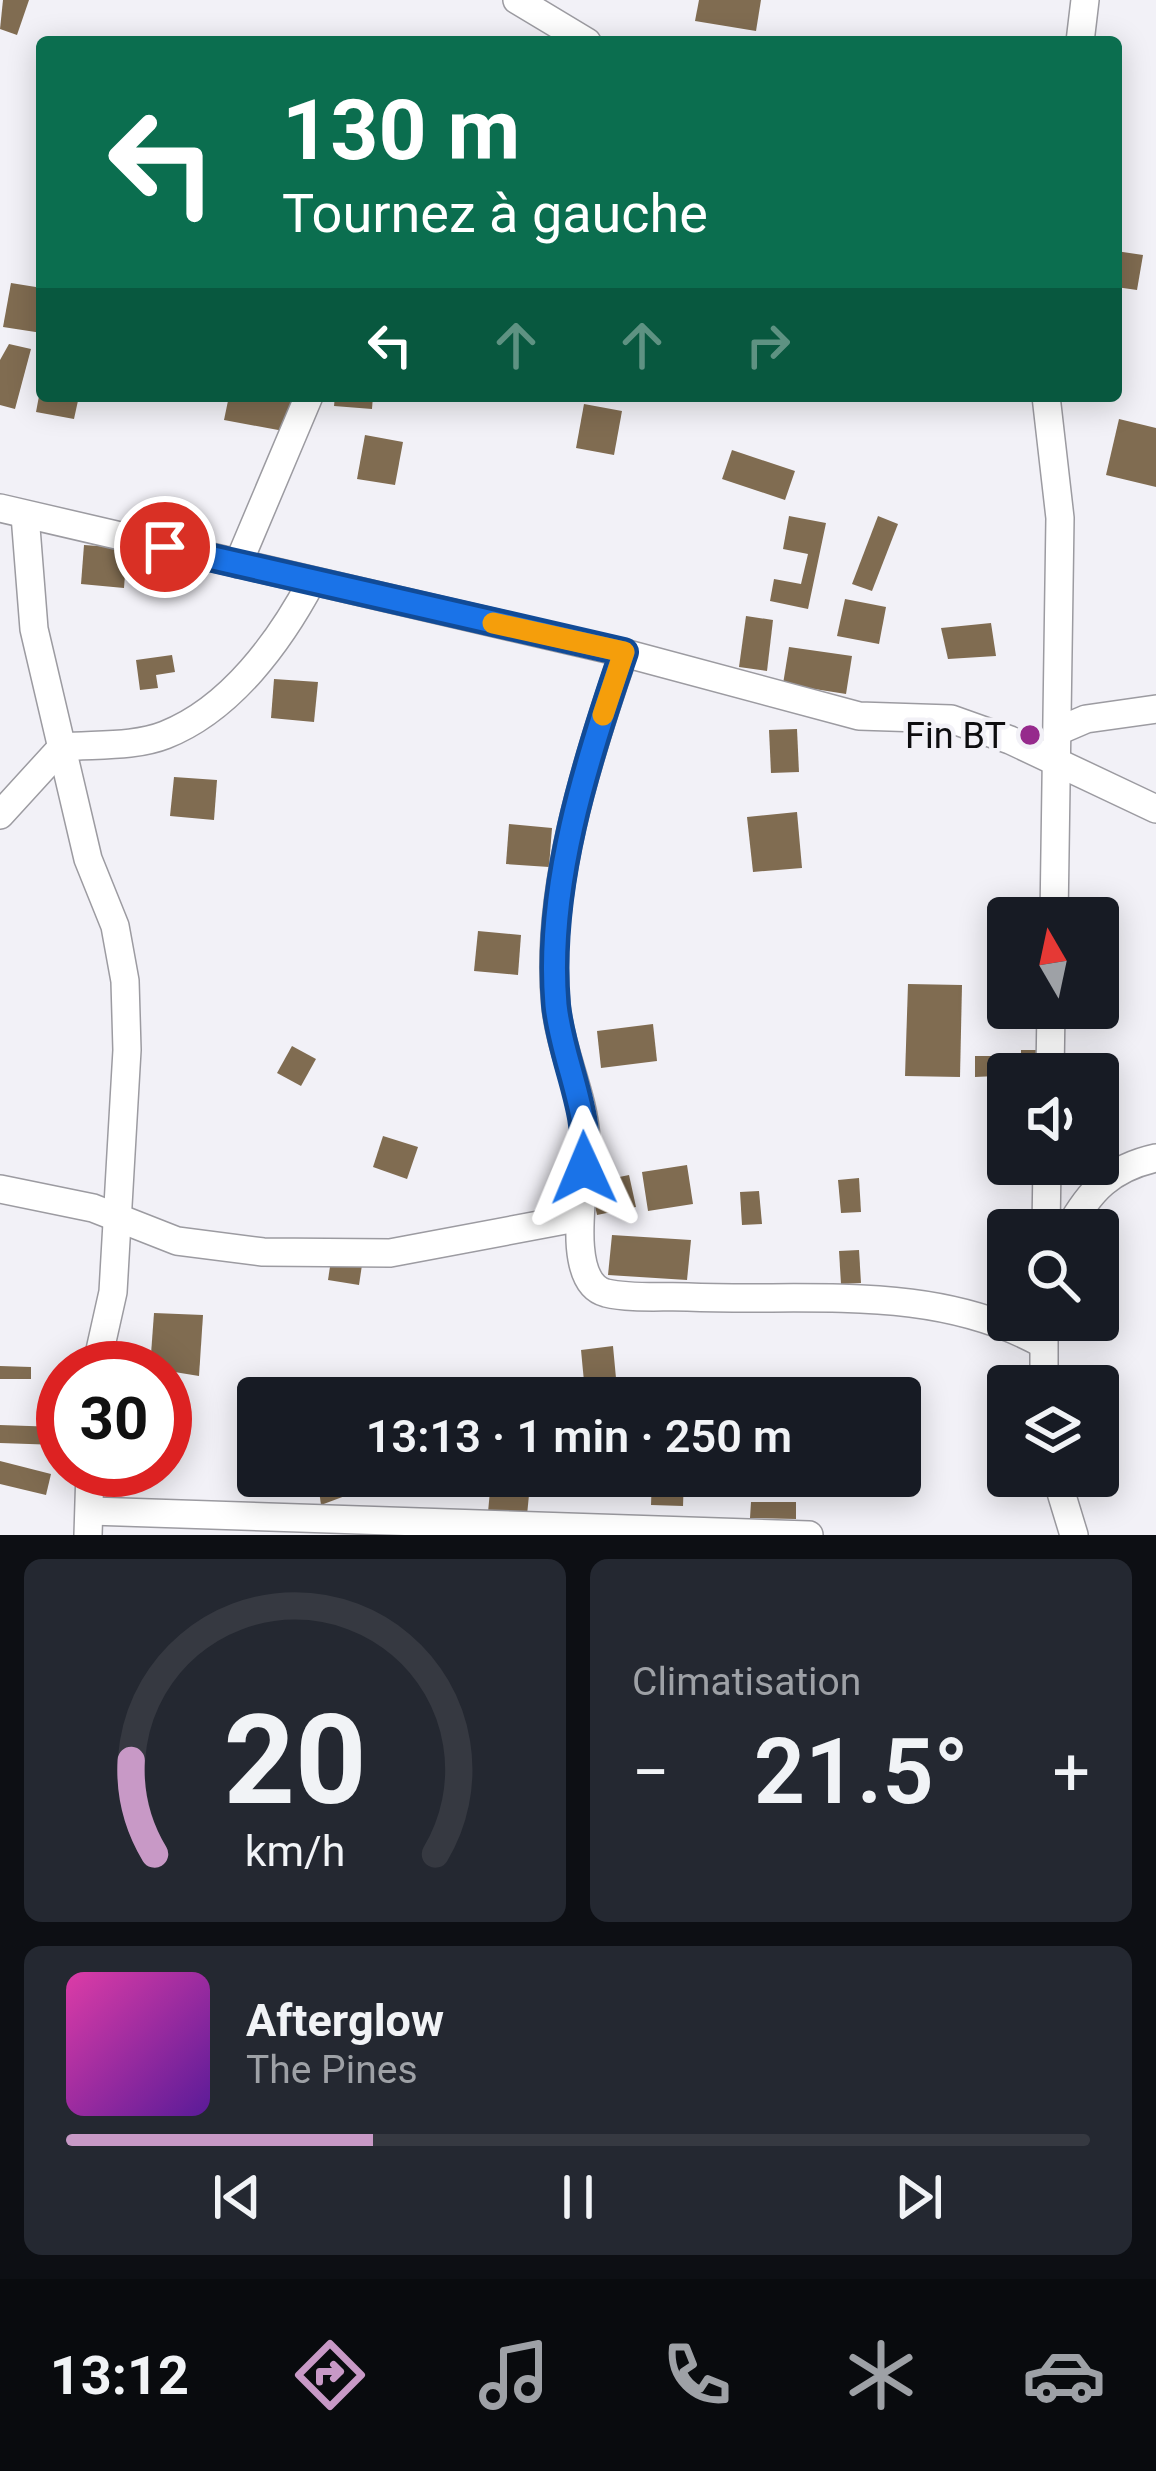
<!DOCTYPE html>
<html lang="fr">
<meta charset="utf-8">
<style>
body{margin:0;font-family:Roboto,sans-serif;background:#242831;color:#f1f3f6;height:100vh;display:flex;flex-direction:column;font-size:45px;white-space:nowrap}
*{box-sizing:border-box;margin:0}
p{font-size:39px;color:#9ea1a6}
.icon{flex:none;width:66px;height:66px;fill:none;stroke:currentColor;stroke-width:2;stroke-linecap:round;stroke-linejoin:round}
.map{position:relative;height:1535px;overflow:hidden}
.sheet{display:flex;flex-direction:column;gap:24px;padding:24px;background:#0d0f14;flex:1}
.sheet>*{flex:none}
.guide{position:absolute;left:36px;top:36px;width:1086px;height:366px;border-radius:12px;box-shadow:0 6px 30px #0003;background:#0b6e4f;color:#fff;overflow:hidden}
.needle{width:78px;rotate:351deg}
.buttons{position:absolute;left:987px;top:897px;display:grid;gap:24px}
.buttons a{display:grid;place-items:center;width:132px;height:132px;border-radius:12px;background:#171b24;box-shadow:0 6px 30px #0003;font-size:60px}
.speed{position:absolute;left:36px;top:1341px;display:flex;gap:24px;font-size:60px;font-weight:700;text-align:center}
.speed>*{display:grid;place-content:center;width:156px;height:156px;border-radius:50%;background:#171b24;box-shadow:0 6px 30px #0003;line-height:1}
.speed .limit{border:18px solid #d22;background:#fff;color:#111}
.pin{position:absolute;display:grid;place-items:center;width:102px;height:102px;color:#fff;margin:-51px;border:6px solid #fff;border-radius:50%;box-shadow:0 3px 12px #0007}
.me{position:absolute;width:132px;margin:-66px;rotate:359deg;stroke-linejoin:round;filter:drop-shadow(0 0 9px #0008)}
.turn{display:flex;align-items:center;gap:42px;height:252px;padding:0 48px;font-size:54px}
.turn .icon{width:156px;height:156px;stroke-width:2.5}
.turn b{display:block;font-size:84px;line-height:102px}
.lanes{display:flex;align-items:center;height:114px;padding:0 48px;background:#0003;justify-content:center;gap:60px;direction:ltr}
.lanes .off{opacity:.35}
.big{font-size:90px;font-weight:600;line-height:1.1}
.sheet .tile{flex:1;display:flex;flex-direction:column;justify-content:center;gap:18px;min-width:0;padding:0 42px;border-radius:18px;background:#242831}
.sheet .dial{align-items:center;gap:0}
.dial svg{height:312px;overflow:visible;fill:none;stroke:#363941;stroke-width:7;stroke-linecap:round;text-anchor:middle}
.dial text{fill:#f1f3f6;stroke:none}
.song{display:flex;align-items:center;gap:36px}
.cover{width:144px;height:144px;border-radius:18px;background:linear-gradient(135deg,hsl(320 70% 55%),hsl(270 70% 35%))}
.played{height:12px;border-radius:6px;background:linear-gradient(90deg,#c899c6 30%,#363941 30%)}
.keys{display:flex;justify-content:space-around;direction:ltr}
.heat{display:flex;justify-content:space-between;align-items:center;font-size:66px;direction:ltr}
.sheet .tiles{flex:1;display:grid;gap:24px;grid-template-columns:1fr 1fr}
.tile:last-child{grid-column:span 2}
.trip{position:absolute;left:237px;top:1377px;width:684px;height:120px;border-radius:12px;background:#171b24;box-shadow:0 6px 30px #0003;font-weight:600;line-height:120px;text-align:center}
.tabs{display:flex;height:192px;justify-content:space-around;align-items:center;background:#090b0e;color:#9ea1a6}
.tabs .icon{width:84px;height:84px}
.tabs .selected{color:#c899c6}
.tabs b{font-size:54px;color:#f1f3f6}
.map>svg:first-child{display:block}
.building{fill:#806c51}
.lines{fill:none;stroke-linecap:round;stroke-linejoin:round}
.minor-casing{stroke:#9c9ba1;stroke-width:30}
.minor{stroke:#fff;stroke-width:27}
.route-casing{stroke:#114b97;stroke-width:30}
.route{stroke:#1a73e8;stroke-width:21}
.slow{stroke:#f59e0b;stroke-width:21}
.poi-dot{fill:#962a8c;stroke:#f2f1f7;stroke-width:4.5}
.labels{text-anchor:middle;stroke-width:9;stroke-linejoin:round;paint-order:stroke}
.poi-label{font-size:36px;fill:#0d0d0f;stroke:#f2f1f7;text-anchor:end}
</style>
<div class="map">
<svg width="1156" height="1535" viewBox="0 0 1156 1535">
<rect width="100%" height="100%" fill="#f2f1f7"/>
<g class="building">
<path d="M3 0H29L17 35 0 29Z"/>
<path d="M699 0H761L756 31 695 21Z"/>
<path d="M1116 251 1143 255 1137 290 1116 287Z"/>
<path d="M11 283 42 288V333L3 327Z"/>
<path d="M9 344 31 349 15 409 0 405V360Z"/>
<path d="M39 396H79L74 419 36 412Z"/>
<path d="M229 396 294 402 289 432 224 420Z"/>
<path d="M335 396H373L372 409 334 406Z"/>
<path d="M584 404 622 411 614 455 576 448Z"/>
<path d="M1119 419 1156 428V487L1106 475Z"/>
<path d="M365 435 403 442 395 485 357 479Z"/>
<path d="M732 450 795 471 785 500 722 479Z"/>
<path d="M789 516 826 523 808 609 770 601 774 579 801 584 808 554 783 549Z"/>
<path d="M878 516 898 524 872 591 852 584Z"/>
<path d="M84 545 127 548 124 588 81 584Z"/>
<path d="M845 599 886 607 879 644 837 636Z"/>
<path d="M746 616 773 620 767 671 739 667Z"/>
<path d="M991 623 996 656 948 659 941 628Z"/>
<path d="M789 647 852 656 846 694 783 684Z"/>
<path d="M172 655 175 672 156 675 158 688 140 690 136 660Z"/>
<path d="M274 679 318 682 314 722 271 718Z"/>
<path d="M797 729 799 772 771 773 769 730Z"/>
<path d="M174 777 217 780 214 820 170 816Z"/>
<path d="M797 812 802 868 753 872 747 817Z"/>
<path d="M509 824 552 828 549 867 506 864Z"/>
<path d="M478 931 521 935 518 975 474 971Z"/>
<path d="M908 984 962 985 960 1077 905 1076Z"/>
<path d="M653 1024 657 1061 601 1068 597 1031Z"/>
<path d="M292 1046 316 1059 301 1086 277 1073Z"/>
<path d="M1021 1050H1037V1074L975 1077V1056H1021Z"/>
<path d="M383 1136 418 1147 407 1179 373 1167Z"/>
<path d="M687 1165 693 1204 648 1211 642 1172Z"/>
<path d="M629 1175 636 1207 597 1215 590 1183Z"/>
<path d="M859 1178 861 1212 841 1213 838 1180Z"/>
<path d="M759 1191 762 1224 742 1225 740 1192Z"/>
<path d="M612 1235 691 1240 687 1280 608 1275Z"/>
<path d="M859 1250 861 1283 841 1284 839 1251Z"/>
<path d="M331 1260 362 1265 359 1285 328 1280Z"/>
<path d="M154 1313 203 1315 199 1376 150 1368Z"/>
<path d="M613 1346 617 1389 585 1392 581 1350Z"/>
<path d="M0 1366 31 1367V1379H0Z"/>
<path d="M900 1398H918L917 1438H900Z"/>
<path d="M0 1425 58 1427V1445L0 1443Z"/>
<path d="M0 1461 51 1474 46 1495 0 1484Z"/>
<path d="M317 1476H346L345 1496 321 1505Z"/>
<path d="M652 1476H684L683 1506 651 1505Z"/>
<path d="M490 1491 529 1495 527 1515 488 1512Z"/>
<path d="M751 1502H796V1519L750 1518Z"/>
</g>
<g class="lines">
<g class="minor-casing">
<g id="minor">
<path d="M517 0 587 42"/>
<path d="M1080 42 1085 0"/>
<path d="M1046 396 1060 518 1054 918"/>
<path d="M0 508 624 653 859 716 951 719 1010 740 1156 809"/>
<path d="M25 515 34 629 88 859 115 926 125 981 127 1050 113 1292 96 1368"/>
<path d="M238 564 309 396"/>
<path d="M624 653C587 759 544 894 556 1007 561 1053 584 1095 586 1140 588 1170 561 1281 606 1293 631 1299 662 1296 688 1297 809 1302 933 1283 1043 1344"/>
<path d="M1058 731 1086 719 1156 709"/>
<path d="M0 815 62 747C94 744 135 747 165 735 231 709 280 641 312 581"/>
<path d="M1050 1074 1051 1008"/>
<path d="M0 1189 93 1208 177 1241 263 1252 390 1253 576 1218"/>
<path d="M1046 1230 1047 1164"/>
<path d="M1068 1230C1090 1190 1111 1168 1156 1158"/>
<path d="M1044 1320V1386"/>
<path d="M1056 1476 1074 1535"/>
<path d="M91 1511 809 1535"/>
<path d="M88 1535 90 1470"/>
</g>
</g>
<use href="#minor" class="minor"/>
</g>
<g class="lines">
<g class="route-casing">
<path id="route" d="M165 547 624 652C586 762 546 888 556 1005 562 1062 591 1111 584 1168"/>
</g>
<use href="#route" class="route"/>
<path class="slow" d="M493 623 624 652 603 715"/>
</g>
<circle class="poi-dot" cx="1030" cy="735" r="12"/>
<g class="labels">
<g class="poi-label">
<text x="1006" y="748">Fin BT</text>
</g>
</g>
</svg>
<div class="buttons">
<a><svg class="needle" viewBox="-14 -14 28 28"><path d="M0-13l5 13h-10z" fill="#e53935"/><path d="M0 13l5-13h-10z" fill="#9ea1a6"/></svg></a>
<a><svg class="icon" aria-label="sound" viewBox="0 0 24 24"><path d="M4 9h4l5-4v14l-5-4H4zM17 9q2 3 0 6"/></svg></a>
<a><svg class="icon" aria-label="search" viewBox="0 0 24 24"><circle cx="10" cy="10" r="6"/><path d="M15 15l6 6"/></svg></a>
<a><svg class="icon" aria-label="layers" viewBox="0 0 24 24"><path d="M12 4l9 5-9 5-9-5zM3 14l9 5 9-5"/></svg></a>
</div>
<div class="speed"><div class="limit">30</div></div>
<div class="pin" style="left:165px;top:547px;background:#d93025"><svg class="icon" aria-label="arrive" viewBox="0 0 24 24"><path d="M6 21V4h12l-3 4 3 4H6"/></svg></div>
<svg class="me" style="left:584px;top:1168px" viewBox="-20 -20 40 40"><path d="M0-17L14 15 0 8-14 15z" fill="#1a73e8" stroke="#fff" stroke-width="4"/></svg>
<div class="trip">13:13 · 1 min · 250 m</div>
<div class="guide">
<div class="turn"><svg class="icon" aria-label="left" viewBox="0 0 24 24"><path d="M17 20v-9H6M10 6l-5 5 5 5"/></svg><div><b>130 m</b>Tournez à gauche</div></div>
<div class="lanes"><svg class="icon" aria-label="left" viewBox="0 0 24 24"><path d="M17 20v-9H6M10 6l-5 5 5 5"/></svg><svg class="icon off" aria-label="ahead" viewBox="0 0 24 24"><path d="M12 20V5M6 11l6-6 6 6"/></svg><svg class="icon off" aria-label="ahead" viewBox="0 0 24 24"><path d="M12 20V5M6 11l6-6 6 6"/></svg><svg class="icon off" aria-label="right" viewBox="0 0 24 24"><path d="M7 20v-9h11M14 6l5 5-5 5"/></svg></div>
</div>
</div>
<section class="sheet">
<div class="tiles">
<div class="tile dial"><svg viewBox="0 0 100 80">
<path d="M14 69A42 42 0 1 1 86 69"/>
<path d="M14 69A42 42 0 0 1 8 45" stroke="#c899c6"/>
<text x="50" y="56" font-size="32" font-weight="700">20</text>
<text x="50" y="72" font-size="11">km/h</text>
</svg></div>
<div class="tile"><p>Climatisation</p>
<div class="heat"><a>−</a><b class="big">21.5°</b><a>+</a></div>
</div>
<div class="tile">
<div class="song"><i class="cover"></i><div><b>Afterglow</b><p>The Pines</p></div></div>
<div class="played"></div>
<div class="keys"><svg class="icon" aria-label="previous" viewBox="0 0 24 24"><path d="M18 5L8 12l10 7zM5 5v14"/></svg><svg class="icon" aria-label="pause" viewBox="0 0 24 24"><path d="M8 5v14M16 5v14"/></svg><svg class="icon" aria-label="next" viewBox="0 0 24 24"><path d="M6 5l10 7-10 7zM19 5v14"/></svg></div>
</div>
</div>
</section>
<nav class="tabs">
<b>13:12</b>
<svg class="icon selected" aria-label="directions" viewBox="0 0 24 24"><path d="M12 3l9 9-9 9-9-9zM9 14v-3h6M13 9l2 2-2 2"/></svg>
<svg class="icon" aria-label="music" viewBox="0 0 24 24"><path d="M9 18V5l10-2v13"/><circle cx="6" cy="18" r="3"/><circle cx="16" cy="16" r="3"/></svg>
<svg class="icon" aria-label="phone" viewBox="0 0 24 24"><path d="M5 4h4l2 5-3 2q2 4 5 5l2-3 5 2v4C11 20 4 13 5 4z"/></svg>
<svg class="icon" aria-label="climate" viewBox="0 0 24 24"><path d="M12 3v18M4 7l16 10M4 17L20 7"/></svg>
<svg class="icon" aria-label="car" viewBox="0 0 24 24"><path d="M5 17H2v-5l4-1 3-4h7l3 4 3 1v5h-3M9 17h6M6 11h13"/><circle cx="7" cy="17" r="2"/><circle cx="17" cy="17" r="2"/></svg>
</nav>
